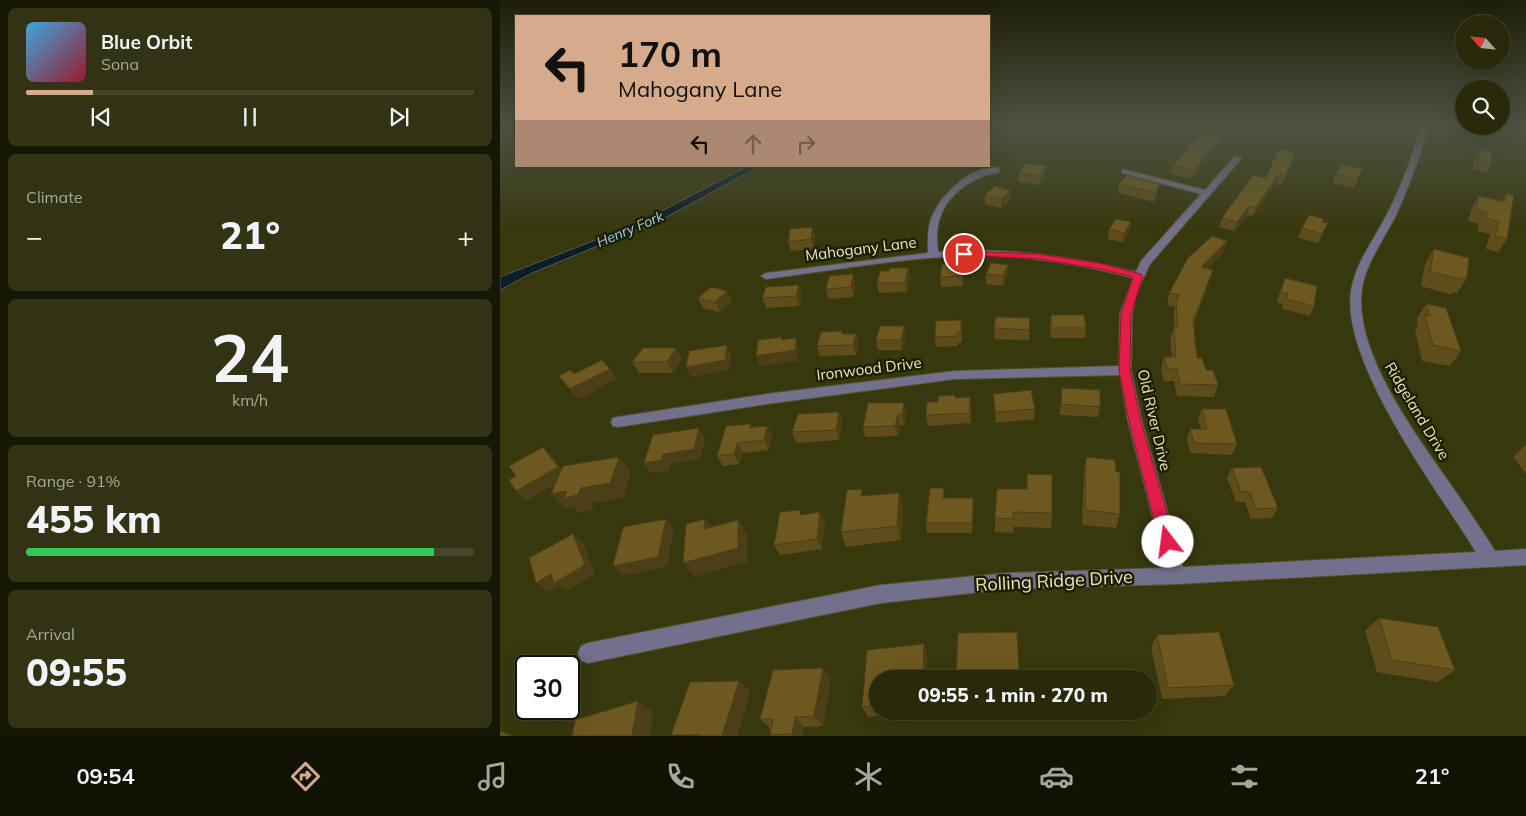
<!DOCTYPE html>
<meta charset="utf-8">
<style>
body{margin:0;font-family:Mulish,sans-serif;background:#323214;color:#f1f3f6;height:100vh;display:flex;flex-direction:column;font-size:19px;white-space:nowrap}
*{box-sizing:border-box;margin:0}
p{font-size:16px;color:#a5a79d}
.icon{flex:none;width:28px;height:28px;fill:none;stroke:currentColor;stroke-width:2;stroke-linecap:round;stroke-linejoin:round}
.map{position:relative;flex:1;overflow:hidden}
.drawer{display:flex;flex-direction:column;gap:8px;padding:8px;background:#171706;width:500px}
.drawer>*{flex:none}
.guide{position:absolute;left:15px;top:15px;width:475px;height:152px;border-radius:0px;box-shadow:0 5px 20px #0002,0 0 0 1px #46462c;background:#d6ab8b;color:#111;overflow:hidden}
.needle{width:32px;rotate:297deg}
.controls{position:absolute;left:955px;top:15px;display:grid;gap:10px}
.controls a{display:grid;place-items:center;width:55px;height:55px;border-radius:50%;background:#2a2a0b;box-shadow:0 5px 20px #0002,0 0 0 1px #46462c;font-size:25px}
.speed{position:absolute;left:15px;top:655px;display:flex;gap:10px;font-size:25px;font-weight:700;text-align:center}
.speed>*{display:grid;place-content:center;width:65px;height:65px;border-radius:50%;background:#2a2a0b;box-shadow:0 5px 20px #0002,0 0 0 1px #46462c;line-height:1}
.speed .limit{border:2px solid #111;border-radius:8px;background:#fff;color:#111}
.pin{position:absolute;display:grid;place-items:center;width:42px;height:42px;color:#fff;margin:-21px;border:2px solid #fff;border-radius:50%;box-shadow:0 1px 5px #0007}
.me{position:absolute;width:55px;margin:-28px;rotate:345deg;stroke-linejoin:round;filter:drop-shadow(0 0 4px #0008)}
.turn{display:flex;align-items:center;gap:18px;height:105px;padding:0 20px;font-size:22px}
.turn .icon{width:65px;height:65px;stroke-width:2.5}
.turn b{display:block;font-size:35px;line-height:42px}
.lanes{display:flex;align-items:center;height:48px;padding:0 20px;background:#0003;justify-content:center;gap:25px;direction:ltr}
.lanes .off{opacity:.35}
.big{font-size:38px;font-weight:800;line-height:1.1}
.drawer .card{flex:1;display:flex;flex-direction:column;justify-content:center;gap:8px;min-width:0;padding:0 18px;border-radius:8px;background:#323214}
.drawer .dial{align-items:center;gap:0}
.dial b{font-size:65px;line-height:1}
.song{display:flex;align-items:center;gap:15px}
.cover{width:60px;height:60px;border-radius:8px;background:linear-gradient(135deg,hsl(200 70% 55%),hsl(350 70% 35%))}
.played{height:5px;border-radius:2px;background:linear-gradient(90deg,#d6ab8b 15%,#46462c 15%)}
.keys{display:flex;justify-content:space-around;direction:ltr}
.heat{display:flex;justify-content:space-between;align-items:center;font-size:28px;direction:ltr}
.charge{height:8px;border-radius:4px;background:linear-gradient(90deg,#34c759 91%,#46462c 0)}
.trip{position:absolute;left:369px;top:670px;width:288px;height:50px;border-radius:25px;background:#2a2a0b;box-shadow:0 5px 20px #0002,0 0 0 1px #46462c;font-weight:800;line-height:50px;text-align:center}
.tabs{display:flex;height:80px;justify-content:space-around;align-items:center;background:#111104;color:#a5a79d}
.tabs .icon{width:35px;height:35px}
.tabs .active{color:#d6ab8b}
.tabs b{font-size:22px;color:#f1f3f6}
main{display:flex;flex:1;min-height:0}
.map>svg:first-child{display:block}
.water{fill:#0b1d26;stroke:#4d5a55}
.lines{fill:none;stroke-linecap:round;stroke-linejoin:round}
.minor-casing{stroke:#54542c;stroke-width:2}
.minor{fill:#73708d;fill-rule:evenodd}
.wall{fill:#5e4d1b}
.shaded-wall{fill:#4c3e16}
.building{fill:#6d591f;stroke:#4c3e16}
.route{fill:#e11d48;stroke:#92132f}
.labels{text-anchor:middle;stroke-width:5;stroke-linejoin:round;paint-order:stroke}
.far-water-label{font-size:14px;font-style:italic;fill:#9bd4f0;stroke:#1f1f00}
.street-label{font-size:15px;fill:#e6e7c2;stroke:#1f1f00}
.near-street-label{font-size:18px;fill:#e6e7c2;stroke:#1f1f00}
</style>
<main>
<section class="drawer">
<div class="card">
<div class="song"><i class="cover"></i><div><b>Blue Orbit</b><p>Sona</p></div></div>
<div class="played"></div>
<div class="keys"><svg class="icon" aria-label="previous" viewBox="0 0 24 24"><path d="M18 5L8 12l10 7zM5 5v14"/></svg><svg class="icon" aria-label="pause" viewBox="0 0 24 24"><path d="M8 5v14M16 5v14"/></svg><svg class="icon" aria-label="next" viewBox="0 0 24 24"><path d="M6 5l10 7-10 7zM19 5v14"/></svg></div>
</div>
<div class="card"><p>Climate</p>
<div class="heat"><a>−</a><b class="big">21°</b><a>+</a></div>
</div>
<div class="card dial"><b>24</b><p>km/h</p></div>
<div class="card"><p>Range · 91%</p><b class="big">455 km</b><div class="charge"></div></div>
<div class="card"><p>Arrival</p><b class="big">09:55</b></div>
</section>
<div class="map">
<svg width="1026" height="736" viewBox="0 0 1026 736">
<rect width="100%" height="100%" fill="#38380f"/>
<path class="water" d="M248 166H260L161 220 32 273 0 290V277L137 224Z"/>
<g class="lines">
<g class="minor-casing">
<path id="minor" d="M916 127 928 129C919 158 909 187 896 215 885 237 869 259 863 283 849 345 913 430 946 478 963 502 979 526 995 551L1026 549V565L677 584 508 589 381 603 88 663 81 660 78 653 81 646 88 643 381 585 508 573 666 568 628 421 620 375 455 379 274 403 118 427 113 426 111 422 113 418 118 417 274 393 455 371 619 366 620 314 633 278C580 264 518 254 463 256 399 258 330 271 266 279L261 276 266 273 428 253C428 242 427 230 431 219 440 195 471 164 499 168V172C473 177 446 194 439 221 436 231 437 242 438 252 504 247 572 256 636 272L641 261 701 194 622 173V169L705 190 735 156 742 158 650 264 637 292 632 314 631 370 642 421 683 567 976 552C939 491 832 353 853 282 859 259 874 239 885 218 900 190 911 160 920 130Z"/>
</g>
<use href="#minor" class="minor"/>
</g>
<g class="wall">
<path d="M722 137 720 145 701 164 700 169 692 179 671 174 673 165 686 151 687 148Z"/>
<path d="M979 150 992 164 986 172 973 170 974 159Z"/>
<path d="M793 161 782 184 776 183 753 216 747 215 734 231 719 227 722 218Z"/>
<path d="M546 166V175L540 185 519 182V173Z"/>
<path d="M836 174 859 178 853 188 832 183Z"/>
<path d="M619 184 657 193 654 202 618 193Z"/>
<path d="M1006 194 1007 239 998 252 986 249 990 234 977 231 979 224 968 221 972 208 979 196 1002 201Z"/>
<path d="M485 195 511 200 501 208 485 204Z"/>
<path d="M823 222 824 232 818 243 798 238 802 228Z"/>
<path d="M609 229 629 232 622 242 608 239Z"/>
<path d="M315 236 313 249 291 251 288 242Z"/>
<path d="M727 241 724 252 707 269 709 282 694 324 697 358 718 385 714 397 677 396 674 381H664L661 369 664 357H672L670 340 674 328V313L675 307 667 305 669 293Z"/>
<path d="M934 249 967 278 957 293 953 292 952 295 921 286 925 264Z"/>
<path d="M508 265V275L503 286 486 284V274Z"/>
<path d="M408 268 410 278 407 292 379 293 377 283 389 271Z"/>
<path d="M463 273V286L441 287 440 277Z"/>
<path d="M353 274 355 284 354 297 329 299 326 289Z"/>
<path d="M785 278 814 306 810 316 782 309 783 304 777 302 781 288Z"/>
<path d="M299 285 302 295 299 306 266 308 262 298Z"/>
<path d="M227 291 232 301 220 312 203 308 198 298Z"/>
<path d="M926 304 961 351 950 366 922 361 915 330 918 325 917 319Z"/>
<path d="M551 315 586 328 585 338H551L550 326Z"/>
<path d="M530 318 529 340 495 339 494 328Z"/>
<path d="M462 330V342L458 343V346L436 347 435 337Z"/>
<path d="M343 334H356L358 344 356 355 320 356 317 346Z"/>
<path d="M406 336 402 350H378L376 340Z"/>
<path d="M182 359 173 373H139L132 362Z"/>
<path d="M562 388 600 407 598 417 560 415Z"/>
<path d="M493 394 535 409 534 419 496 423Z"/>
<path d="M455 398 471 408V423L428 426 426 415 438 402Z"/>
<path d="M404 403 406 413 404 425H400L398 436 365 437 363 427Z"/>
<path d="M702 409 737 444 732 455 690 453 687 439 690 429H701L698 419Z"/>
<path d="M339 412 342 422 339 440 296 443 292 432Z"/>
<path d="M267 426 272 436 269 450 243 453 239 464 223 466 217 456 253 427Z"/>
<path d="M1026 444V474L1013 457Z"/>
<path d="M586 457 616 472 620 514 616 528 582 525 584 472Z"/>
<path d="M732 468 778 508 772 518 751 519 745 502H736L727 478Z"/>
<path d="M527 489 552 513 551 528 513 527V533L495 532V518Z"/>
<path d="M399 493 403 508 401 540 346 547 341 532 364 496Z"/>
<path d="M445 498H473L474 508 472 533H427L426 523Z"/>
<path d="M303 514 325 522 322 549 280 555 274 545Z"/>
<path d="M879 618 955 670 937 682 877 672 865 631Z"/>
<path d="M517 632 518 679H456Z"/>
<path d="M657 635 734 685 725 696 662 699 651 647Z"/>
<path d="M424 644 427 656V679H378V711H422L368 717 362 707 367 650Z"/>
<path d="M323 668 331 679 323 726 304 727 302 736H272L270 735 271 729 260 719Z"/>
<path d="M239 681 250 692 237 736 171 735Z"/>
</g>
<g class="shaded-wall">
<path d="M722 137 720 145 701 164 700 169 692 179 694 170 700 160Z"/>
<path d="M796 152 793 161 782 184 785 176Z"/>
<path d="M546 166V175L540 185 541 176Z"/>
<path d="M779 174 776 183 753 216 756 207Z"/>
<path d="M511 191V200L501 208V199Z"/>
<path d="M749 206 747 215 734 231 737 222Z"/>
<path d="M631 222 629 232 622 242 624 233Z"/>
<path d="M312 227 315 236 313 249 311 239Z"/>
<path d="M727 241 724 252 698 279 701 267Z"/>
<path d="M462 264 463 273V286L462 276Z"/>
<path d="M508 265V275L503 286V276Z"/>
<path d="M408 268 410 278 407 292 405 283Z"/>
<path d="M713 270 709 282 690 333 693 321Z"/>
<path d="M353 274 355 284 354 297 351 287Z"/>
<path d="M299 285 302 295 299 306 296 296Z"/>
<path d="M227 291 232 301 220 312 215 302Z"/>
<path d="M461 320 462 330V342L461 332Z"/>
<path d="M404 326 406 336 402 350 401 340Z"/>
<path d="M356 334 358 344 356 355 353 345Z"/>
<path d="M296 338 299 349 298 361 260 366 256 356Z"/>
<path d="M227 345 231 355 230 370 191 377 186 367Z"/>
<path d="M176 348 182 359 173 373 167 362Z"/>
<path d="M110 369 117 379 78 400 70 389Z"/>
<path d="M470 397 471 408V423L470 413Z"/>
<path d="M404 403 406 413 404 425 402 415Z"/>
<path d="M339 412 342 422 339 440 336 430Z"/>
<path d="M398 414 400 425 398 436 395 426Z"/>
<path d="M267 426 272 436 269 450 264 440Z"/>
<path d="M199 428 205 438 200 459 170 464 169 470 151 473 144 463 163 454Z"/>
<path d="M237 443 243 453 239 464 234 454Z"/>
<path d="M43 447 53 457 67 477 26 501 16 491Z"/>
<path d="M119 457 131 472 123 498 94 503 92 510 79 513 74 507 66 509 51 494 81 488Z"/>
<path d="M444 488 445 498 444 508 443 498Z"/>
<path d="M399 493 403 508 401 540 397 526Z"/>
<path d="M473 498 474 508 472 533V523Z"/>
<path d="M320 512 325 522 322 549 317 539Z"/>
<path d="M166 519 174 528 167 566 123 576 113 566Z"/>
<path d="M205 519 215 534 204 529Z"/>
<path d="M238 520 247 534V562L194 577 183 563Z"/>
<path d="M73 534 83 543 95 574 65 592 58 586 48 592 36 583Z"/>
<path d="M424 644 427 656V679H423Z"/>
<path d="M323 668 331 679 323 726 314 716Z"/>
<path d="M239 681 250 692 237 736H222Z"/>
<path d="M138 701 153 712 150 736H132Z"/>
<path d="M295 717 304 727 302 736H294L292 734Z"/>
</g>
<g class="building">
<path d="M707 131 722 137 700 160H702L694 170 673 165 689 148H687Z"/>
<path d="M778 149 796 152 785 176 779 174 756 207 749 206 737 222 722 218 753 175 766 178Z"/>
<path d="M979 150 991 152 992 164 979 161Z"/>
<path d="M525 163 546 166 541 176 519 173Z"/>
<path d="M842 164 863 169 857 179 836 174Z"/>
<path d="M627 175 659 184 656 193 619 184Z"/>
<path d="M495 186 511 191 501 199 485 195Z"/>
<path d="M1006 194 1014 195 1007 239 995 236 999 222 985 218 987 212 976 209 979 196 1004 202Z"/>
<path d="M809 215 824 219 822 222 828 223 822 234 802 228Z"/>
<path d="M616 219 631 222 624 233 609 229Z"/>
<path d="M312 227 311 239 288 242 290 229Z"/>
<path d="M712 236 727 241 701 267 713 270 693 321 697 358H702L706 370H713L718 385 680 384 677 369H667L664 357H676L674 328H678L676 301 679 295 669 293 688 258Z"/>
<path d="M934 249 969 258 967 278 962 277V280L930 271Z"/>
<path d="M491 263 508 265 503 276 486 274Z"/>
<path d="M442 264H462V276L440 277Z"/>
<path d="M390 268H408L405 283H377L380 271H389Z"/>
<path d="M353 274 351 287 326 289 329 276Z"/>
<path d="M785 278 817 286 814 306 786 299 788 294 781 292Z"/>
<path d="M299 285 296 296 262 298 266 287Z"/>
<path d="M211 287 227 291 215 302 198 298Z"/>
<path d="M926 304 946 308 961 351 933 345 925 315 930 316Z"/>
<path d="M551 315H584L586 328H552Z"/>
<path d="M496 317 530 318 529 330 494 328Z"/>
<path d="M461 320V332H457V336L435 337 436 321Z"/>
<path d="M380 326H404L401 340H376Z"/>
<path d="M342 331V334H356L353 345 317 346 321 332Z"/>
<path d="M282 337 281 340 296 338 295 350 256 356 258 340Z"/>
<path d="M227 345 225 360 186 367 189 351Z"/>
<path d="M143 348H176L167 362H132Z"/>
<path d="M102 360 110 369 70 389 59 376 70 370 74 374Z"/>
<path d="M562 388 600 390V407L561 404Z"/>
<path d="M531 390 535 409 496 412 493 394Z"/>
<path d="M455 395V398L470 397V413L426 415 427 402H438V396Z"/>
<path d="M368 403H404L402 415 398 414 395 426 363 427Z"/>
<path d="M702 409H726L737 444 694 443 690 429H707Z"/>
<path d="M339 412 336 430 292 432 298 414Z"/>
<path d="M251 424 250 428 267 426 264 440 237 443 234 454 217 456 226 426Z"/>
<path d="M199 428 194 449 163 454 161 460 144 463 153 435Z"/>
<path d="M43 447 58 467 16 491 9 480 16 476 9 466Z"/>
<path d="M119 457 110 483 81 488 78 495 64 498 67 491 51 494 63 466Z"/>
<path d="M586 457 615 460 616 472H620V514L585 510Z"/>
<path d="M761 467 778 508 756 509 750 492H741L732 468Z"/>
<path d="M527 474 552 475V513L513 512V519L495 518 497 489H527Z"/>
<path d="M430 488H444L443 498H473L472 523H426Z"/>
<path d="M362 489 361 496 399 493 397 526 341 532 347 490Z"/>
<path d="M300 510V515L320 512 317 539 274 545 280 512Z"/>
<path d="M166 519 158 557 113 566 123 527Z"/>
<path d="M205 519 204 529 238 520V548L183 563 186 524Z"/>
<path d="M73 534 85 565 54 583 51 574 36 583 29 558Z"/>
<path d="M879 618 938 627 955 670 892 660Z"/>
<path d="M517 632 519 672 507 673V679H456L458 633Z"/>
<path d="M719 632 734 685 668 688 657 635Z"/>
<path d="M424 644 423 679H378V705L362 707 367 650Z"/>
<path d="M323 668 314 716 295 717 292 734 270 735 273 719H260L273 670Z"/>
<path d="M239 681 222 736H199L200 735H171L190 682Z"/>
<path d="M138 701 132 736H72L75 720Z"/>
<path d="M0 731 12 736H0Z"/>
</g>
<linearGradient id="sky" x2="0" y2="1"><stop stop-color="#1f1f08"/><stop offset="0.55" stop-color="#4d5342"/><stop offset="1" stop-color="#4d5342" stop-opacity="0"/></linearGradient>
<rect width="1026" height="230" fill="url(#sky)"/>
<path class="route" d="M464 251 539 254 599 263 641 274 643 276 631 314 630 370 641 421 675 542 673 546 668 548 662 546 660 542 629 421 619 370 621 314 633 277 599 269 539 259 461 255 459 254Z"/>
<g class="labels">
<g class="far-water-label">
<text transform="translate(130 229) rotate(-23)" y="5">Henry Fork</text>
</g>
<g class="street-label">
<text transform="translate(361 249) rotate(-7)" y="5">Mahogany Lane</text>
<text transform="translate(369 369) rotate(-7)" y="5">Ironwood Drive</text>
<text transform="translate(917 411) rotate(59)" y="5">Ridgeland Drive</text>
<text transform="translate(654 420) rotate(77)" y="5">Old River Drive</text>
</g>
<g class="near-street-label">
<text transform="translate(554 581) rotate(-3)" y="6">Rolling Ridge Drive</text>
</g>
</g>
</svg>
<div class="controls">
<a><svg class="needle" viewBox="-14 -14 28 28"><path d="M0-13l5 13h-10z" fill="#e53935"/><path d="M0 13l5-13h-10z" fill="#a5a79d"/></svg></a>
<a><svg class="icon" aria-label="search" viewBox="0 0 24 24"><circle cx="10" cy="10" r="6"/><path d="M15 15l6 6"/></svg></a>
</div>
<div class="speed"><div class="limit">30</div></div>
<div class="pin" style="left:464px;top:254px;background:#d93025"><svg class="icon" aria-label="arrive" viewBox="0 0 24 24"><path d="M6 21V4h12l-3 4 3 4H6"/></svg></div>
<svg class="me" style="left:668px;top:542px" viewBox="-20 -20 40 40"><circle r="19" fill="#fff"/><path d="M0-13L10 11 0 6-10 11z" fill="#e11d48"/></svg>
<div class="trip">09:55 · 1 min · 270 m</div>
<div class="guide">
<div class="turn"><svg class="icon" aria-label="left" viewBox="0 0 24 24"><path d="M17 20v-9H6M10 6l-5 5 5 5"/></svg><div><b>170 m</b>Mahogany Lane</div></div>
<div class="lanes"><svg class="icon" aria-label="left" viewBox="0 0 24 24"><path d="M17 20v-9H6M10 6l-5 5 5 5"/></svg><svg class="icon off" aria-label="ahead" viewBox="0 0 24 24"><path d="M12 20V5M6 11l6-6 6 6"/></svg><svg class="icon off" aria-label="right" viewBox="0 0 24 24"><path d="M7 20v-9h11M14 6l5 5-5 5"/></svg></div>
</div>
</div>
</main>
<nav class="tabs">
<b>09:54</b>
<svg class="icon active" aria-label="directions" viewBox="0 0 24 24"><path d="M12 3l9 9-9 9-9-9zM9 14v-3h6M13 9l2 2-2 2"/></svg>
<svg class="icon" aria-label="music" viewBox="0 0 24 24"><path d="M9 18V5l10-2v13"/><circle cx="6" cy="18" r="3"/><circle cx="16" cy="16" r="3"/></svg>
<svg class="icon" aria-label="phone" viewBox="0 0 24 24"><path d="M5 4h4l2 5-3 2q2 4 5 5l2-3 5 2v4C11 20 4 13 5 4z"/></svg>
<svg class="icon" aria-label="climate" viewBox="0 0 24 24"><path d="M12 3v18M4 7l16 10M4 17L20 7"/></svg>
<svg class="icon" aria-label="car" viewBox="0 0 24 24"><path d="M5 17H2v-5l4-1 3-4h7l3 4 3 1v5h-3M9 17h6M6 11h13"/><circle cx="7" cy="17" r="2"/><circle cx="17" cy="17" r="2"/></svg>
<svg class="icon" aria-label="filters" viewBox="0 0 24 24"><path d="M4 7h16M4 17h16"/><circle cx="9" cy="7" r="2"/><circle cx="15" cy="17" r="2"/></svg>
<b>21°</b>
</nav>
